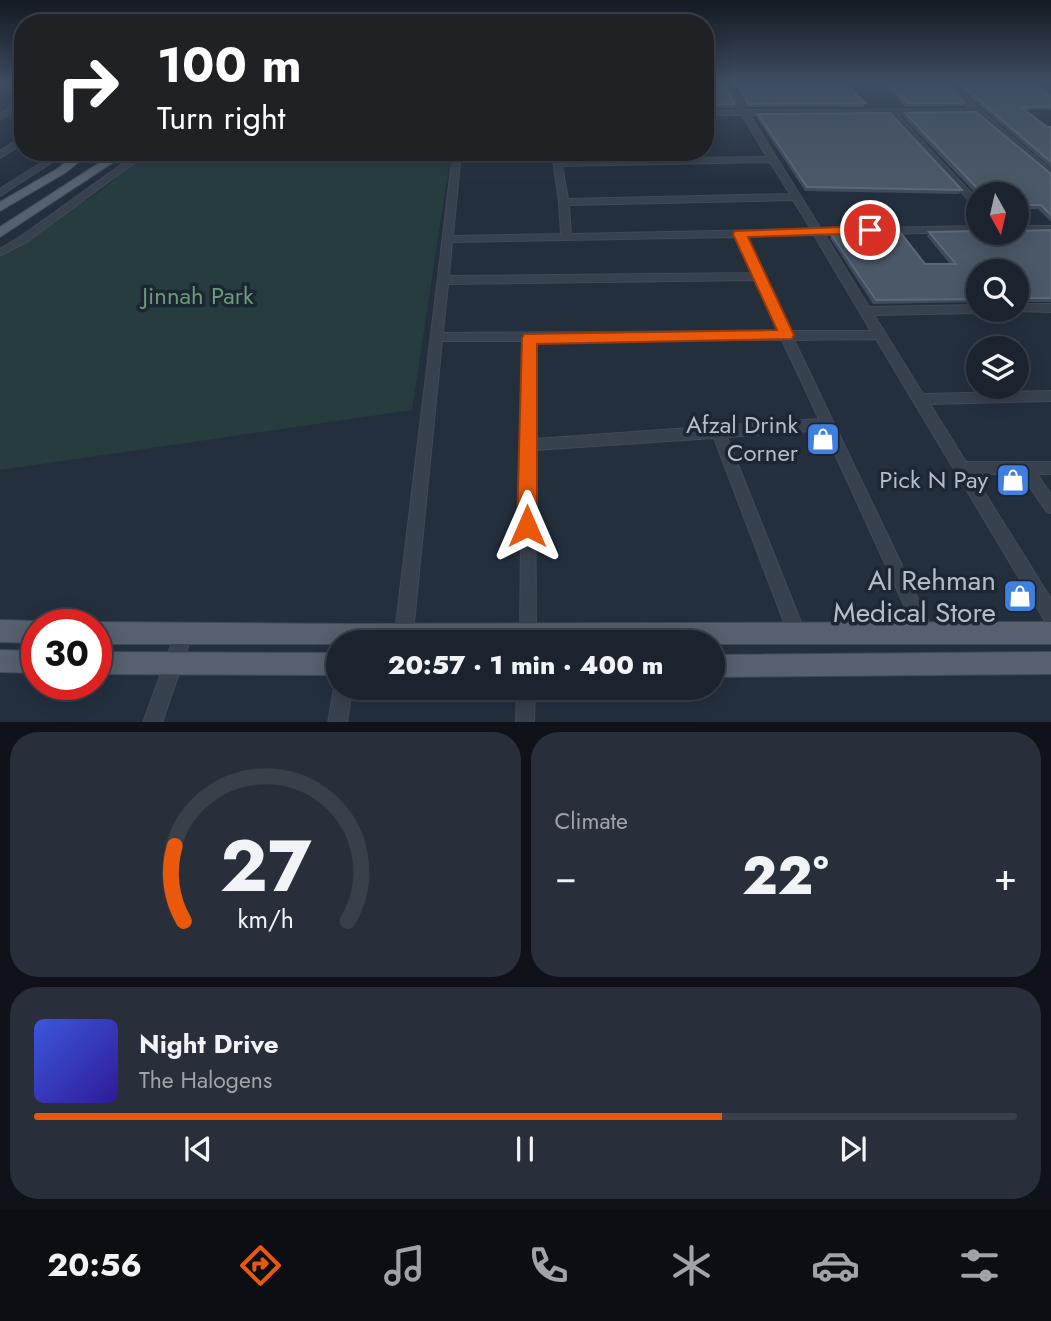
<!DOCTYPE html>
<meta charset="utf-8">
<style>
body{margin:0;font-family:Jost,sans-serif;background:#282f3a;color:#f1f3f6;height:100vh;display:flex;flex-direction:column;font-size:26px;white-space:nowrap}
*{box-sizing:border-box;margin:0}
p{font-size:23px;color:#a0a4aa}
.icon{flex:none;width:38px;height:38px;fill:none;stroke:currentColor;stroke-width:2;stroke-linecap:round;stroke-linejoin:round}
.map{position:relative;height:722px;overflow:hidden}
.details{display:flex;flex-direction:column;gap:10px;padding:10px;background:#0f1319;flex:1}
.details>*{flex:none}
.top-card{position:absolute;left:14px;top:14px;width:700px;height:147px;border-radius:28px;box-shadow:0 4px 18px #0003,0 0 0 2px #39404a;background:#202124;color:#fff;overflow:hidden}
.needle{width:46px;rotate:172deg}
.buttons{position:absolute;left:966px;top:182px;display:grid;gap:14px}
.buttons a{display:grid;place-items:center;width:63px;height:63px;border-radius:50%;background:#1b232e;box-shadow:0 4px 18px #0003,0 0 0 2px #39404a;font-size:35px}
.speed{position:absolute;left:21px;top:609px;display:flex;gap:14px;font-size:35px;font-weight:700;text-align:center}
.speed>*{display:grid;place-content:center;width:91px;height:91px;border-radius:50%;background:#1b232e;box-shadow:0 4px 18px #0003,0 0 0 2px #39404a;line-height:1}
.speed .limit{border:10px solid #d22;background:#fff;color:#111}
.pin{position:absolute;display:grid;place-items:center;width:60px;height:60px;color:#fff;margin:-30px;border:4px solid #fff;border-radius:50%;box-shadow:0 2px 7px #0007}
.me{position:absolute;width:77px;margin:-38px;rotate:0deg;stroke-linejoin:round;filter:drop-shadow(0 0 5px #0008)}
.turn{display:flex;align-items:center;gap:24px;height:147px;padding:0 28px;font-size:32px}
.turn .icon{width:91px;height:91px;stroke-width:2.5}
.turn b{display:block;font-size:49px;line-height:60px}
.big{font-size:52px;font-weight:800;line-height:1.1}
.details .widget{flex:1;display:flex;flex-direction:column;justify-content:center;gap:10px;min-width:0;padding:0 24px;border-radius:28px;background:#282f3a}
.details .dial{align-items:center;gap:0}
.dial svg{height:182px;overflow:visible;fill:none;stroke:#39404a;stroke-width:7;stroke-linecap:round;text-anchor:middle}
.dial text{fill:#f1f3f6;stroke:none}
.song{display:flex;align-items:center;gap:21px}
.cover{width:84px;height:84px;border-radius:10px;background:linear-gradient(135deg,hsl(230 70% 55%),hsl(250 70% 35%))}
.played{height:7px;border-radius:4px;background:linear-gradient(90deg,#ea580c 70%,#39404a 70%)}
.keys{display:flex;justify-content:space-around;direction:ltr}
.heat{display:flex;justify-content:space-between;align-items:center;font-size:38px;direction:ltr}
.details .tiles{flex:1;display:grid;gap:10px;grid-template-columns:1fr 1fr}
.widget:last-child{grid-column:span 2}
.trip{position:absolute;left:326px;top:630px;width:399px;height:70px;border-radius:35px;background:#1b232e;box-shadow:0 4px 18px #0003,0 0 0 2px #39404a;font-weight:800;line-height:70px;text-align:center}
.tab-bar{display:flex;height:112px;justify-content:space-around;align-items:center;background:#0b0e12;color:#a0a4aa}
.tab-bar .icon{width:49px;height:49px}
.tab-bar .current{color:#ea580c}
.tab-bar b{font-size:32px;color:#f1f3f6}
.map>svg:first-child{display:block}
.green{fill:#263c3f}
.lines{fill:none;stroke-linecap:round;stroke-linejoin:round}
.minor-casing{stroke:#414a57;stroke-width:2}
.major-casing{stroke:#414a57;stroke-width:2}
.minor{fill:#38414e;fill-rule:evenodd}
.major{fill:#56606e;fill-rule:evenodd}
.wall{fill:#3f4b5c}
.building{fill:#4b5868;stroke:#5c6777;stroke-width:2}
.route{fill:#ea580c;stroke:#983908;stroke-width:2}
.labels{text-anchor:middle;stroke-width:7;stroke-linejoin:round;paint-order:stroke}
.park-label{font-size:24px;fill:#6b9a76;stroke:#1d2633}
.poi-label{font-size:24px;fill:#b4bcc9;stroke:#1d2633;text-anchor:end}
.near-poi-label{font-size:28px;fill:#b4bcc9;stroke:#1d2633;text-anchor:end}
</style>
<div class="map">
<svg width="1051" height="723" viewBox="0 0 1051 723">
<rect width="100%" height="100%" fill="#242f3e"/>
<path class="green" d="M146 152H451L412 410 0 470V258L103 189Z"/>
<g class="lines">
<g class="minor-casing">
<g id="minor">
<path d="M723 82H730L747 110 970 109 940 82H948L1051 170V178L975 113 897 114 978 200V208L975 207 889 114 750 115 821 229 978 226V232L825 235 869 307 978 305V310H983L978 313 874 315 923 394 1051 391V401L930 404 966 462H1051V474H1037L1051 494V513L1046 511 1021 474H973L1051 599V623L1045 621 876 339 794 340 932 628 935 634 932 640 926 643 920 640 824 430 727 437 805 632 802 638 796 641 790 638 714 438 535 450 536 639 534 642H520L523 341H442L413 633 410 639 404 642 398 639 395 633 453 152H461L453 236 561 234 559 202 552 152H560L562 160 767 157 742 115H705V111L739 110ZM770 162 790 194 568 199 562 166ZM793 200 811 229 571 234 569 205ZM814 235 871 331H790L745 236ZM735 237 752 273 449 276 452 242ZM755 280 779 331 443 333 448 284ZM782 340 819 419 535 439V341Z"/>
<path d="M0 83 23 84V88L0 87Z"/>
<path d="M20 100H23V106L0 120V114Z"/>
<path d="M20 138H23V144L0 158V151Z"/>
<path d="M58 152H68L0 196V189Z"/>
<path d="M139 152H149L28 241 0 256V249L20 237Z"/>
<rect x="1017" y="226" width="34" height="6"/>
<path d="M1017 304H1051V312L1013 311 1017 310Z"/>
<path d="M183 626 189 629 192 635 162 723H143L177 629Z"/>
<path d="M338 681V688H352L347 723H328L334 688Z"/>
<path d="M517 688H535L534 723H516Z"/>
</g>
</g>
<g class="major-casing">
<g id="major">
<path d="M1025 82H1035L1051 94V101Z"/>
<path d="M79 152H91L65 173 0 211V202L57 169Z"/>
<path d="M116 152H129L0 237V227Z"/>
<path d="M0 620 37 621 45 625H37V643L0 642Z"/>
<path d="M96 622 353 624 1051 622V644H96V625H89Z"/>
<path d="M0 650 37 651V673L0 672Z"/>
<path d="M96 652 338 653V675L96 674Z"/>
<path d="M1051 652V674L712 677V655Z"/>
</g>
</g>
<use href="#minor" class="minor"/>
<use href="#major" class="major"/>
</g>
<g class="wall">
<path d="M705 82 735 104V108H705Z"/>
<path d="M733 82H845L865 103 864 107H748Z"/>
<path d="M881 82H943L965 103 963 106 906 107Z"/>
<path d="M952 82H1027L1051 100V110H1026L1047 127H1051V168Z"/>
<path d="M905 113 1051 174V222L1038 209H1017V194H976L903 117Z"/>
<path d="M758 114 962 190 959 194 805 191 757 118Z"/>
<path d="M1051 230V302H1017V271H978V302L873 304 830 238 831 234 925 264H950L927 236 929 232Z"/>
</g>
<g class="building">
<path d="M705 82H723L735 104 705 105Z"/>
<path d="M736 82H845L865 103 749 104Z"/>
<path d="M886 82H943L965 103H908Z"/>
<path d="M958 82H1027L1051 100V107H1021L1047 127H1051V162Z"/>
<path d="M976 112 1051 174V215L1041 205H1017V194H986L983 191 979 190 905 113Z"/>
<path d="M890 113 962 190 807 187 758 114Z"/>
<path d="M1051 230V298H1017V271H978V299L876 300 831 234 900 232 925 264H956L929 232 978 231V233H1017V231Z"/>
</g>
<linearGradient id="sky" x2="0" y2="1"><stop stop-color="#141a22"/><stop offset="0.45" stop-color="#3f4d63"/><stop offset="1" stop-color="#3f4d63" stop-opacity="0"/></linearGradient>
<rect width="1051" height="184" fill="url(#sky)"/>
<path class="route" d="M870 226 876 230 875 233 748 237 794 335 792 339 537 344V526L534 532 527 535 520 532 517 526 522 338 524 334 777 330 733 234 735 231Z"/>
<defs>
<g id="shop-square" transform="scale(1.75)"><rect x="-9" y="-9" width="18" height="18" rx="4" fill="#3f7fe0" stroke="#1d2633"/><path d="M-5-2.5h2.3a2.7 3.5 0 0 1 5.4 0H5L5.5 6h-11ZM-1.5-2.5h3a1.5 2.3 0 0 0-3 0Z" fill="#fff"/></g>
</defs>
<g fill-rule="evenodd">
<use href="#shop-square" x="823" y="439"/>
<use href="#shop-square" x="1013" y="480"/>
<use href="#shop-square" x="1020" y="596"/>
</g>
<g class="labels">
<g class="park-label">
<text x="198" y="304">Jinnah Park</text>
</g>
<g class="poi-label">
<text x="798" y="433">Afzal Drink<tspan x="798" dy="28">Corner</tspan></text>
<text x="988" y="488">Pick N Pay</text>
</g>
<g class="near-poi-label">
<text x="996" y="590">Al Rehman<tspan x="996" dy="32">Medical Store</tspan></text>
</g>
</g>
</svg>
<div class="buttons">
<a><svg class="needle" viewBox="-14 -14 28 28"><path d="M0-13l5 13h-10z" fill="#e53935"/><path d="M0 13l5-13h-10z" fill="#a0a4aa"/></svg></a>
<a><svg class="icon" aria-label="search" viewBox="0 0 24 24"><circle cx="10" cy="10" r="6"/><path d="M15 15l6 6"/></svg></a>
<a><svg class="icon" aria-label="layers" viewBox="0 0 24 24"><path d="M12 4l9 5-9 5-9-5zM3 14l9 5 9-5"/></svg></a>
</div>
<div class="speed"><div class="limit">30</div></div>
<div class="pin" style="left:870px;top:230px;background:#d93025"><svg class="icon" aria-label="arrive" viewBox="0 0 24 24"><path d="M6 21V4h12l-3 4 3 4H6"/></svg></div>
<svg class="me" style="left:527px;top:526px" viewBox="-20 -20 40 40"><path d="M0-17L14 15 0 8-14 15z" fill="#ea580c" stroke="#fff" stroke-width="4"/></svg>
<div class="trip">20:57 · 1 min · 400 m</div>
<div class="top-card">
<div class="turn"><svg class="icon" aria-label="right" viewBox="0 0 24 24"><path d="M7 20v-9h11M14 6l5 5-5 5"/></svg><div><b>100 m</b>Turn right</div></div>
</div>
</div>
<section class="details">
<div class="tiles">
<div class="widget dial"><svg viewBox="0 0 100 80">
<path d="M14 69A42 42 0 1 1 86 69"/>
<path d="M14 69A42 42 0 0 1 10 36" stroke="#ea580c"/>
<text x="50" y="56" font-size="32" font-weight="700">27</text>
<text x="50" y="72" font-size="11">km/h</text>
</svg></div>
<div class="widget"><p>Climate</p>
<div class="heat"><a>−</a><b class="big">22°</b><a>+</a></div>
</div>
<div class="widget">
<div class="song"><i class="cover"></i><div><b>Night Drive</b><p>The Halogens</p></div></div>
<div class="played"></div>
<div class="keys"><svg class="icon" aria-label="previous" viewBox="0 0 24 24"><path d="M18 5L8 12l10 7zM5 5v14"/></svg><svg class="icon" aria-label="pause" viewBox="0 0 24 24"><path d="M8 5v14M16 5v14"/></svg><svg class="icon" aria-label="next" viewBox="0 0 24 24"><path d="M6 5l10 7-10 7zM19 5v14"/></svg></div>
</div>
</div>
</section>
<nav class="tab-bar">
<b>20:56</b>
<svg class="icon current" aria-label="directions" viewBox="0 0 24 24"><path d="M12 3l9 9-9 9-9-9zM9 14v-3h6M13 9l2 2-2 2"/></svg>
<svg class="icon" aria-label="music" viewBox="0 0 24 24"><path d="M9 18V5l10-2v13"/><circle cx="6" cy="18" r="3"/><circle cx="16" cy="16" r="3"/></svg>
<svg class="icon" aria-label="phone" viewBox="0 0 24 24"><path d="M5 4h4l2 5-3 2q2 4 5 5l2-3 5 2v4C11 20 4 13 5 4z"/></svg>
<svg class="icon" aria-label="climate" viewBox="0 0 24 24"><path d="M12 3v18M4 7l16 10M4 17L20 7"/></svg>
<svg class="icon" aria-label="car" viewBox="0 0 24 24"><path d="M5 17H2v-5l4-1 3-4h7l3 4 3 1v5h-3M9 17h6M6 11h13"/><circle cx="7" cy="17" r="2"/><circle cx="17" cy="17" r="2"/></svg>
<svg class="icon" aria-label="filters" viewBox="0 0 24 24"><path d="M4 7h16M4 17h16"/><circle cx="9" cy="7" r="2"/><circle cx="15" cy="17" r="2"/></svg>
</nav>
